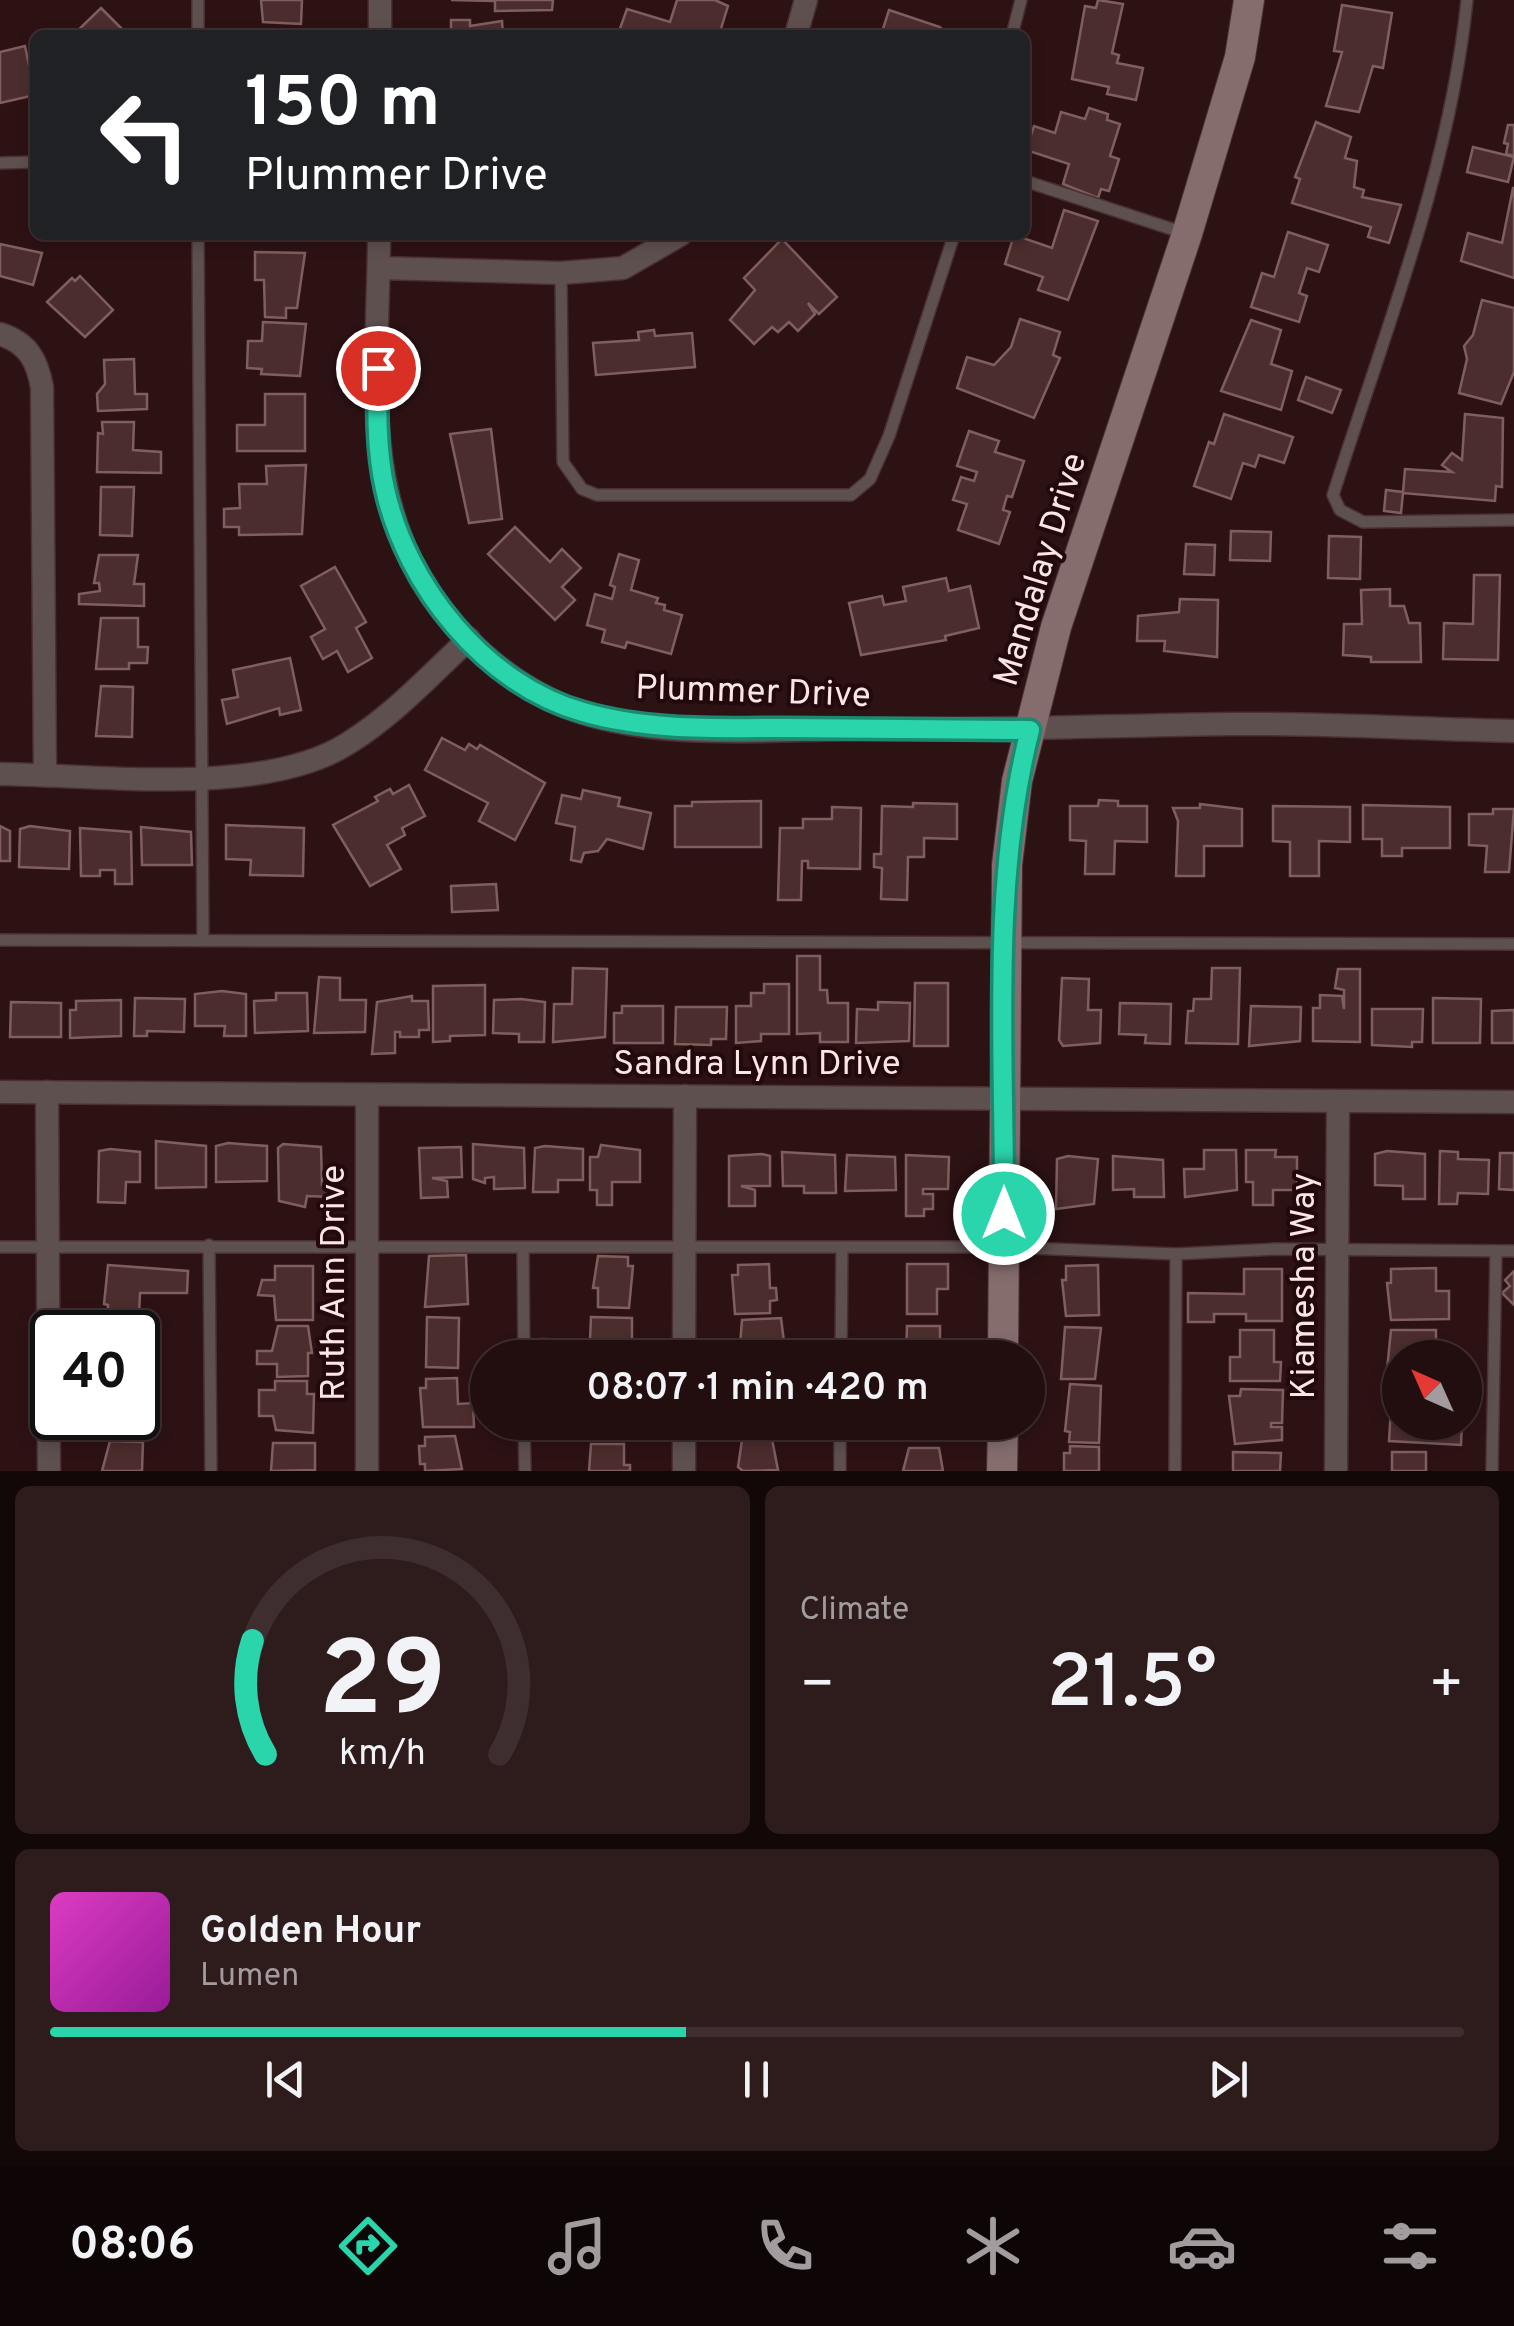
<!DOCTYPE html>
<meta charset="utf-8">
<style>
body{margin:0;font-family:Overpass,sans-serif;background:#2e1c1d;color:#f1f3f6;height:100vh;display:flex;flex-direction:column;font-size:38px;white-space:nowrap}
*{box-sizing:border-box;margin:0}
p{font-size:32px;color:#a29c9e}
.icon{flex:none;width:55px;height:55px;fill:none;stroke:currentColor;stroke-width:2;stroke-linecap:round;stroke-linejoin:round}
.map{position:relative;height:1471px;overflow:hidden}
.sheet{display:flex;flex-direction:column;gap:15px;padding:15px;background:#130808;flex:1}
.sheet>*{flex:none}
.top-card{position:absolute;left:30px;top:30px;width:1000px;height:210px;border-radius:15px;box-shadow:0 5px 15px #0003,0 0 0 2px #3f2e2f;background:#202124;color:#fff;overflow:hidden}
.needle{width:65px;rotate:315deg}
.buttons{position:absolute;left:1382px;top:1340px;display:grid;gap:20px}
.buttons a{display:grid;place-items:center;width:100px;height:100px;border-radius:50%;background:#220e0f;box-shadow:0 5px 15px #0003,0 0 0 2px #3f2e2f;font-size:50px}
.speed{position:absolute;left:30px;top:1310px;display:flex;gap:20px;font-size:50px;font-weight:700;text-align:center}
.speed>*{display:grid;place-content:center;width:130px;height:130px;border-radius:50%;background:#220e0f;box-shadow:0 5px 15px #0003,0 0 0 2px #3f2e2f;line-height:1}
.speed .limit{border:5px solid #111;border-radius:15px;background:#fff;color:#111}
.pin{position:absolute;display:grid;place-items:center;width:85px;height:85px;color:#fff;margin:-42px;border:5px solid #fff;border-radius:50%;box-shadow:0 2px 10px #0007}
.me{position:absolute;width:110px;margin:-55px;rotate:0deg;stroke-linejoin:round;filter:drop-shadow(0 0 8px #0008)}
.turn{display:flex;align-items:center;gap:35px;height:210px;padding:0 50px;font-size:45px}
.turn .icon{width:130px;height:130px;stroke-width:2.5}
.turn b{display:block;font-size:70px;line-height:85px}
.big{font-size:75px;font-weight:600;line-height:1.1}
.sheet .widget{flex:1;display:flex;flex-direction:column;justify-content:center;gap:15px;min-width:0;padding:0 35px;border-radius:15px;background:#2e1c1d}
.sheet .dial{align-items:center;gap:0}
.dial svg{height:260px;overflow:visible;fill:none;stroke:#3f2e2f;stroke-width:7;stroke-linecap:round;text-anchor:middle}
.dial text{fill:#f1f3f6;stroke:none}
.song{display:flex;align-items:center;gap:30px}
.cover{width:120px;height:120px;border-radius:15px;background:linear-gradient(135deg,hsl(310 70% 55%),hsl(300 70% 35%))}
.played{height:10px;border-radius:5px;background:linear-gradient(90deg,#2ad5ac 45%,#3f2e2f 45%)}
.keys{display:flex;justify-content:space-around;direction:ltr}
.heat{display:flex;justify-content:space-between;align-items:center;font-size:55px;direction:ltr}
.sheet .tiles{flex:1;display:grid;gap:15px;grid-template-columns:1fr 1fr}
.widget:last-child{grid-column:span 2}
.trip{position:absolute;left:470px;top:1340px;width:575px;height:100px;border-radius:50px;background:#220e0f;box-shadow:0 5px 15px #0003,0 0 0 2px #3f2e2f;font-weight:600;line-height:100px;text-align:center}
.dock{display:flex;height:160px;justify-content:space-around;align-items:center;background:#0e0606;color:#a29c9e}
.dock .icon{width:70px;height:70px}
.dock .current{color:#2ad5ac}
.dock b{font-size:45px;color:#f1f3f6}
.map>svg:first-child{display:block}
.building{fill:#4c2d2e;stroke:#805e5f;stroke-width:2.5}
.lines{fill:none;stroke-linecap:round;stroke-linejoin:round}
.lane-casing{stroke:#4a3031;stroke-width:14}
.street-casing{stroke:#4a3031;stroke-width:25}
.secondary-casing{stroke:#4a3031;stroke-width:32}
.lane{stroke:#5f5050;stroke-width:11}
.street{stroke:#5f5050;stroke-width:22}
.secondary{stroke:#856d6d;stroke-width:30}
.route-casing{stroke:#1b8a70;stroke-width:25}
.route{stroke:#2ad5ac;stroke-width:18}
.labels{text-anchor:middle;stroke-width:8;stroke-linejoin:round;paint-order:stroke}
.street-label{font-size:35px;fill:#fbe6e6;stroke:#23090b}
</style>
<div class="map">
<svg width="1514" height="1471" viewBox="0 0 1514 1471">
<rect width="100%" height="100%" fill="#2d1214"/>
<g class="building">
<path d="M261 0H302L301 24 263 22Z"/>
<path d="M451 0H553L552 10 495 11V1Z"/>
<path d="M677 0H715L728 6 719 35 618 34 627 9 670 22Z"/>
<path d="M1098 0 1123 4 1112 53 1119 55 1117 63 1143 68 1136 100 1107 94 1109 87 1072 79 1085 6 1096 8Z"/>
<path d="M1342 5 1392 13 1383 68 1373 66 1359 112 1326 106 1342 52 1334 51Z"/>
<path d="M101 8 125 32 73 35Z"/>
<path d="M889 10 940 27 948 35H881Z"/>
<path d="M451 20H470V26L502 21 503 35H451Z"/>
<path d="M25 46 35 95 0 103V52Z"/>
<path d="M1089 108 1108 114 1107 120 1120 124 1110 156 1119 159 1109 191 1101 189 1098 198 1063 184 1069 164 1026 150 1034 126 1055 133 1061 112 1085 119Z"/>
<path d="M1316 122 1351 137 1345 158 1357 161 1354 187 1364 190 1362 197 1401 205 1389 243 1368 237 1371 227 1292 203 1300 179 1295 177Z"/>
<path d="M1508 125H1514V156L1506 154 1508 144 1504 143Z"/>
<path d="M1473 147 1514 157 1508 182 1467 172Z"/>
<path d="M1513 188H1514V278L1461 261 1468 233 1502 243Z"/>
<path d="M1064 210 1098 221 1068 300 1038 290 1043 277 1005 264 1014 235 1052 248Z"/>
<path d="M1288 232 1328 245 1319 272 1307 268 1299 293 1307 296 1299 322 1251 307 1262 273 1274 277Z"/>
<path d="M782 239 837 297 819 314 808 303 815 314 798 331 789 322 778 332 772 327 754 344 730 320 755 290 744 278Z"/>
<path d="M0 244 42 253 33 285 0 276Z"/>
<path d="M255 252 305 253 297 308H286V318L265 317 264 280H255Z"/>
<path d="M80 276 113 310 85 337 47 302 72 278 75 281Z"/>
<path d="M1482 300 1514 308V372L1501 404 1459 393 1467 359 1464 346 1473 335Z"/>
<path d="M1020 319 1060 332 1053 355 1060 358 1034 418 957 388 967 357 994 365 1011 347Z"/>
<path d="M1251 320 1281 330 1271 364 1292 371 1281 410 1221 391Z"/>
<path d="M263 322 306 324 300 376 261 374 262 369 247 368 248 341H262Z"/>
<path d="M654 330 655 336 692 333 695 367 596 375 593 343 639 340 638 332Z"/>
<path d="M134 359 135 394H147V409L98 411 97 394 105 384 104 360Z"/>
<path d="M1306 377 1341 390 1332 413 1298 400Z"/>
<path d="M265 394H305V451H237V425H265Z"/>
<path d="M1224 414 1293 437 1284 463 1259 455 1255 467 1243 463 1231 499 1194 486 1209 442 1214 444Z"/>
<path d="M1465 414 1503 418 1502 487 1496 486 1495 501 1403 493 1401 513 1384 511 1386 490 1403 492 1405 469 1452 472 1442 465 1452 453 1462 460Z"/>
<path d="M102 422H134L133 450 161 452V473L97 472 98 433 103 434Z"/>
<path d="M491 429 502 519 469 523 450 434Z"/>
<path d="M969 431 999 441 995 452 1024 461 1012 497 1007 496 1003 510 1010 512 999 544 958 530 967 504 953 500 961 477 974 481 977 472 957 466Z"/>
<path d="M306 465 302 534 239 535V527H224V509L240 508 239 484H267L266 466Z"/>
<path d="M101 487H134L132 536 100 535Z"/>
<path d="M515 527 550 562 562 549 581 568 562 587 575 600 555 620 488 554Z"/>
<path d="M1231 531 1271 532 1270 561 1230 560Z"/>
<path d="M1329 536 1361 537 1360 579 1328 578Z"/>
<path d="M1186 544 1215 545 1214 575 1184 574Z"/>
<path d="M619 554 639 560 631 590 658 598 656 603 665 605 664 610 682 615 671 654 627 642 625 648 602 642 605 630 587 625 595 594 612 599 615 587 610 585Z"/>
<path d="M99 555H138L134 584H144V606L79 604V594L100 591 99 583H94Z"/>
<path d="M335 567 366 622 356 628 372 658 348 672 337 651 323 659 311 637 325 629 301 586Z"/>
<path d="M1474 575H1500L1498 660 1443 659 1444 623 1473 624Z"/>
<path d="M946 578 949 591 970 586 979 628 945 636 946 640 861 655 849 603 882 596 884 605 906 601 903 587Z"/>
<path d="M1390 589V606H1404L1409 623H1420L1421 662H1371V657L1343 655 1344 624H1362L1361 590Z"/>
<path d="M1180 599 1218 600 1217 657 1164 651 1165 641H1137L1138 616 1179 612Z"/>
<path d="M101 618H138V647H148L147 663H129V669H96Z"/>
<path d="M290 658 301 710 280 715 279 708 227 724 222 700 238 697 233 670Z"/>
<path d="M101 686 133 687 132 737 96 736Z"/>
<path d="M442 738 465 750 469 744 477 749 480 745 545 783 515 840 479 821 488 803 425 770Z"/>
<path d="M409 785 425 816 402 828 405 835 387 845 401 869 370 886 333 825 378 801 375 797 390 789 393 794Z"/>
<path d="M583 790 620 798 618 806 651 813 643 849 607 839 598 851 584 853 581 862 571 860 575 827 556 823 562 795 581 799Z"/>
<path d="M1099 800 1118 801V806H1147V842L1115 841 1114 874H1085L1086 841 1070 840V806H1098Z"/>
<path d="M761 801V847H675V806H692V802Z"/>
<path d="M913 803 957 804V839L924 838V857H908L907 900 881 899 882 868 874 867V854H881L882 806 913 807Z"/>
<path d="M1200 804 1242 809V846H1204V876H1176L1178 821 1173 808H1200Z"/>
<path d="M1363 805 1450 807V848H1402V856H1382V839H1363Z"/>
<path d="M1273 806 1350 807V842L1319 841V876H1290V842L1273 841Z"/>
<path d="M832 807 861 808 860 869 808 868V861H802L801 900H778L780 828H803V819H832Z"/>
<path d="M1493 809H1514L1509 872H1485L1487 846 1469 845V814H1493Z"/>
<path d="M226 825 304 828 303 876 250 875 251 860 226 859Z"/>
<path d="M0 826 10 831V861H0Z"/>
<path d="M30 826 70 831 69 869 19 867 20 829Z"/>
<path d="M141 827 191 832 192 865H142Z"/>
<path d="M80 828 131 832 132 884H115V870H100V876H81Z"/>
<path d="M496 884 498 910 452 912 451 886Z"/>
<path d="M797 956H820V990H827L828 1003H848V1042H820V1033L797 1034Z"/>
<path d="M573 968 607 969 605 1037 553 1042 554 1004H572Z"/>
<path d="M1212 968H1240L1238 1044 1186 1043 1188 1011H1193L1194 999H1211Z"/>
<path d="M1338 969H1360V1042L1313 1041V1008H1320V995L1342 996 1344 1009V990L1335 988Z"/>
<path d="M319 977 340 978V1000H366L365 1032 314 1033Z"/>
<path d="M1062 978 1089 979 1088 1010H1101L1100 1043 1063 1046 1059 1040Z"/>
<path d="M915 983H948V1046H914Z"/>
<path d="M764 984H789V1034H761V1041L736 1043V1006H751V993H764Z"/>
<path d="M485 985V1035L450 1036V1041L433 1042V986Z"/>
<path d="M222 991 246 994V1036H224L225 1026H195V994Z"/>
<path d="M276 993H307L308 1031 255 1033 254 1001 276 1000Z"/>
<path d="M412 996V1001H428L429 1030H419V1037H400V1032H395V1053L372 1054 377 1002Z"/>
<path d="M135 998 185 999 184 1032 147 1031V1036H134Z"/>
<path d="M1433 998 1481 999 1480 1043H1433Z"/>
<path d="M521 999 545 1002 544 1042H519V1034L493 1033 494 1000Z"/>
<path d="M121 1000V1036L70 1038V1010H76V1001Z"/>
<path d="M11 1002 61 1003V1037H10Z"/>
<path d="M878 1002 910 1003 909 1041 856 1043 857 1009 878 1010Z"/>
<path d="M1120 1003 1171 1004 1170 1044 1145 1043 1146 1035 1119 1034Z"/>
<path d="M622 1006H663V1043H614V1013H622Z"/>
<path d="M1251 1006 1301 1007 1300 1041 1249 1046Z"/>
<path d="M676 1007H727L726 1039H711V1045L675 1044Z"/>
<path d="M1372 1009H1423L1422 1042H1412V1047L1372 1045Z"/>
<path d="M1514 1010V1043H1492V1011Z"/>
<path d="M156 1141 206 1146V1187L156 1188Z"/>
<path d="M228 1143 267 1146V1181L216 1182V1146Z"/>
<path d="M283 1144 321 1147 322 1185 330 1186V1197L307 1196 305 1207 279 1201 278 1148Z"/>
<path d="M473 1144 524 1148 525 1188 494 1189V1177L485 1178V1183L473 1179Z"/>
<path d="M601 1145 640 1150V1182H612V1205H597V1190H590V1157H598Z"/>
<path d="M545 1146 583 1149V1180H558V1192H533L535 1148Z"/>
<path d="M461 1147 462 1177 432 1178 447 1181 448 1197 421 1198 419 1148Z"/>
<path d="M110 1149 140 1152V1182H126L125 1203 98 1202 99 1151Z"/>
<path d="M1204 1150H1236L1237 1190 1185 1197 1184 1169H1204Z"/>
<path d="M1246 1150H1276L1275 1157H1297V1190H1273V1205H1253V1182H1246Z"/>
<path d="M1387 1151 1425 1154V1199H1403V1186L1375 1185V1154Z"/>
<path d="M1440 1151 1458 1152V1159L1489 1160 1488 1194 1458 1193 1457 1204H1439Z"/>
<path d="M782 1152 835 1155 836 1193H804V1186H783Z"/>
<path d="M1500 1153H1514V1190L1499 1189Z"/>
<path d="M762 1154 770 1156V1186H741L755 1190V1206H729V1156Z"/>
<path d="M847 1155 895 1157 896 1190 845 1191Z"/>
<path d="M906 1155 949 1157 948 1189H923V1194H933V1209H924V1216H906Z"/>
<path d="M1068 1156 1098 1159 1094 1204 1056 1209 1057 1159Z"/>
<path d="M1113 1156 1163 1160 1164 1197H1134V1189L1113 1190Z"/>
<path d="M466 1255 468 1304 425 1307 429 1256Z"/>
<path d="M598 1256 628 1257V1266H633L629 1308 598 1307V1288H593Z"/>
<path d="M769 1264 770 1288H776L777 1300 770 1301V1313L735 1314 732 1275H738V1265Z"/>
<path d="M907 1264H948V1289H937V1314H907Z"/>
<path d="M108 1265 188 1271 187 1293H140L139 1317 108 1316V1305L104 1304Z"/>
<path d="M1098 1265 1099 1315 1066 1316 1062 1280H1066V1266Z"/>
<path d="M275 1266H313V1320H276L274 1296 258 1295 262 1280H275Z"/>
<path d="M1436 1268V1291H1449V1319L1391 1320 1387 1283H1391V1269Z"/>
<path d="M1244 1269H1282V1321H1246V1314H1214V1322H1188V1293L1244 1294Z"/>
<path d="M1514 1271V1305L1502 1293 1510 1286 1505 1280Z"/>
<path d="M427 1317 459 1318 458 1368 426 1367Z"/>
<path d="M591 1317 632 1318V1344H621V1358H541V1339L590 1340Z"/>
<path d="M781 1318 786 1358H739L742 1320Z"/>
<path d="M111 1321 142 1322 141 1347H152V1370H138V1332H111Z"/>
<path d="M278 1326H308L312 1353H308V1376L277 1377V1364H257V1351H272Z"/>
<path d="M907 1326H940V1349L946 1350V1358H906Z"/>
<path d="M1065 1327 1101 1328 1095 1379H1061Z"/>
<path d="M1240 1330H1274V1362H1281L1280 1381H1230V1357H1240Z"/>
<path d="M1391 1330H1436V1353H1462V1358H1400V1380H1391V1370H1387Z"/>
<path d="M457 1378 458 1404 473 1403 474 1427H423L420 1388H426V1379Z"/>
<path d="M275 1381H307V1394H314L313 1433 276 1430 273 1416H259V1390H275Z"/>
<path d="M1070 1384 1101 1386 1099 1443 1069 1442 1070 1432 1065 1431Z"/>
<path d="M138 1387 151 1388 150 1411H141L140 1437 103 1436 106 1418H138Z"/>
<path d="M1241 1389 1283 1390 1282 1423H1271V1427H1282V1440L1235 1444 1229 1396H1240Z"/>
<path d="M1392 1391H1400V1422H1462L1461 1445 1389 1441Z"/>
<rect x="571" y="1422" width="59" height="8"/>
<path d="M740 1422H791V1430L740 1432Z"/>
<path d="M943 1422 938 1425V1438H907V1424H892Z"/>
<path d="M455 1436 462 1469 425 1471V1464H420L419 1446H425V1437Z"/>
<path d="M772 1439 778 1470 743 1471 738 1467 742 1440Z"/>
<path d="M110 1441 143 1442 142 1471H102Z"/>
<path d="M273 1443H315V1470L271 1471Z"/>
<path d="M591 1444H624V1465H630V1471H589Z"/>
<path d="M1070 1446 1099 1447V1471H1064V1453H1070Z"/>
<path d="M909 1448H939L943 1471H903Z"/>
<path d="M1233 1452 1281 1453 1280 1471H1233Z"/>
<rect x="1392" y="1452" width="34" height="19"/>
</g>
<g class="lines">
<g class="lane-casing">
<g id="lane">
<path d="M1467 0C1450 169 1384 334 1333 495L1340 510 1363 522 1514 520"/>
<path d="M198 35V0"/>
<path d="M1012 35 1021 0"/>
<path d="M0 163 35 162"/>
<path d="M1025 181 1187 234"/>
<path d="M198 235 203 940"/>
<path d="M561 273 563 462 582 489 597 495H851L870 479 889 436 954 235"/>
<path d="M0 940 1514 944"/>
<path d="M209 1245 211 1471"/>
<path d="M0 1247H1004L1176 1254 1275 1249 1514 1251"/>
<path d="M523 1248 524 1358"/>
<path d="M841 1358 842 1247"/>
<path d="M524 1422 525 1471"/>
<path d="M840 1471V1422"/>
<path d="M1175 1471 1176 1254"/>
<path d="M1492 1471 1496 1251"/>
</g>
</g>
<g class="street-casing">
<g id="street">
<path d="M380 35V0"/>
<path d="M796 35 806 0"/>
<path d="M379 235C379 349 360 472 419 576 453 635 512 688 577 711 668 742 777 728 871 729 989 730 1108 726 1226 724 1322 723 1418 729 1514 731"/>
<path d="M379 268 561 273 623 268 680 235"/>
<path d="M0 334C28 343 37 360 42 387L45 775"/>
<path d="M0 774C99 775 262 797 347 744 393 716 430 675 469 639"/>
<path d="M0 1092 1514 1102"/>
<path d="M47 1092 49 1471"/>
<path d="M684 1358 685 1096"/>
<path d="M367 1471V1096"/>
<path d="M684 1471V1422"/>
<path d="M1336 1471 1338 1102"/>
</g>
</g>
<g class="secondary-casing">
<g id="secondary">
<path d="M1003 1358 1007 865 1017 781 1056 627 1187 234 1240 57 1249 0"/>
<path d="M1002 1471 1003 1422"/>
</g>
</g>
<use href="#lane" class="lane"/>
<use href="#street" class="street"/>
<use href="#secondary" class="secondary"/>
</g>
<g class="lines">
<g class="route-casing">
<path id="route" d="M378 368C377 408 376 449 385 489 406 585 485 685 583 712 648 731 719 728 786 728 868 729 949 729 1030 730 990 886 1005 1055 1004 1214"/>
</g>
<use href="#route" class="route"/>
</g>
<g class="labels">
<g class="street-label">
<text transform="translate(1039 569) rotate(-73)" y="12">Mandalay Drive</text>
<text transform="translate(753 690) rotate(2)" y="12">Plummer Drive</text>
<text x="757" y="1074">Sandra Lynn Drive</text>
<text transform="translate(332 1283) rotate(-90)" y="12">Ruth Ann Drive</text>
<text transform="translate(1302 1286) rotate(-90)" y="12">Kiamesha Way</text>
</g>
</g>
</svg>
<div class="buttons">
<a><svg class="needle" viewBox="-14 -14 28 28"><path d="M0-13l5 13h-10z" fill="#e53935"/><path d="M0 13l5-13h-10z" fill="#a29c9e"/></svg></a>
</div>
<div class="speed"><div class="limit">40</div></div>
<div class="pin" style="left:378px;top:368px;background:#d93025"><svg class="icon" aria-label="arrive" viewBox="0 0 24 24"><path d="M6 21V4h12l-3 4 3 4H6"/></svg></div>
<svg class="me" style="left:1004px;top:1214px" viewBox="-20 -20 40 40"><circle r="17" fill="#2ad5ac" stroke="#fff" stroke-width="3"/><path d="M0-11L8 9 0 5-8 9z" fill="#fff"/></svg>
<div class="trip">08:07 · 1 min · 420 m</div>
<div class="top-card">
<div class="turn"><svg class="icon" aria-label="left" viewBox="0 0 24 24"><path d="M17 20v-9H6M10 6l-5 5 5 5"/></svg><div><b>150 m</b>Plummer Drive</div></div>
</div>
</div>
<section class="sheet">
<div class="tiles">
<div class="widget dial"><svg viewBox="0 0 100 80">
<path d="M14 69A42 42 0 1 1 86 69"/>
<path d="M14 69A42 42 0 0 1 10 34" stroke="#2ad5ac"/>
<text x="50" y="56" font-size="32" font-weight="700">29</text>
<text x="50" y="72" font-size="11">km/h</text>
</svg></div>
<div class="widget"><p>Climate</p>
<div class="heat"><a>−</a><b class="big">21.5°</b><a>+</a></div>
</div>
<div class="widget">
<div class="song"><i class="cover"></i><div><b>Golden Hour</b><p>Lumen</p></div></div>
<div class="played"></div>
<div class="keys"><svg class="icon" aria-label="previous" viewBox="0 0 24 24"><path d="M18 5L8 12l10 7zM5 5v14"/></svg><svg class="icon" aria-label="pause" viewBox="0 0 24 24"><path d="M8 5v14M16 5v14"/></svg><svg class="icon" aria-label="next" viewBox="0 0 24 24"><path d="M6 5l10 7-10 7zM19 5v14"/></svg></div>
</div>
</div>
</section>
<nav class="dock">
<b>08:06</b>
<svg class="icon current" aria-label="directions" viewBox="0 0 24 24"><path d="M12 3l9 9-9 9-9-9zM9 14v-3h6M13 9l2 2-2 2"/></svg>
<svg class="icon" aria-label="music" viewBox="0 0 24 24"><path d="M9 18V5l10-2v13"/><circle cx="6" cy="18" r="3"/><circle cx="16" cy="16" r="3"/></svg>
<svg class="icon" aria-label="phone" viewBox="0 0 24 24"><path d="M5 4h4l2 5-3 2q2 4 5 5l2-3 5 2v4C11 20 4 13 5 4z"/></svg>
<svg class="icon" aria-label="climate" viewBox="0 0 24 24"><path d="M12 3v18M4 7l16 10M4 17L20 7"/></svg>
<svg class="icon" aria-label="car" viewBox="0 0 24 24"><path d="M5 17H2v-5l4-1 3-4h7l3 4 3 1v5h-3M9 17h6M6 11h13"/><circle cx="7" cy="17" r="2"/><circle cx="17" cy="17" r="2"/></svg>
<svg class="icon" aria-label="filters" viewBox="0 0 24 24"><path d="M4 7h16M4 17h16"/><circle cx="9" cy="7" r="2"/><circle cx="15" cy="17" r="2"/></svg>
</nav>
